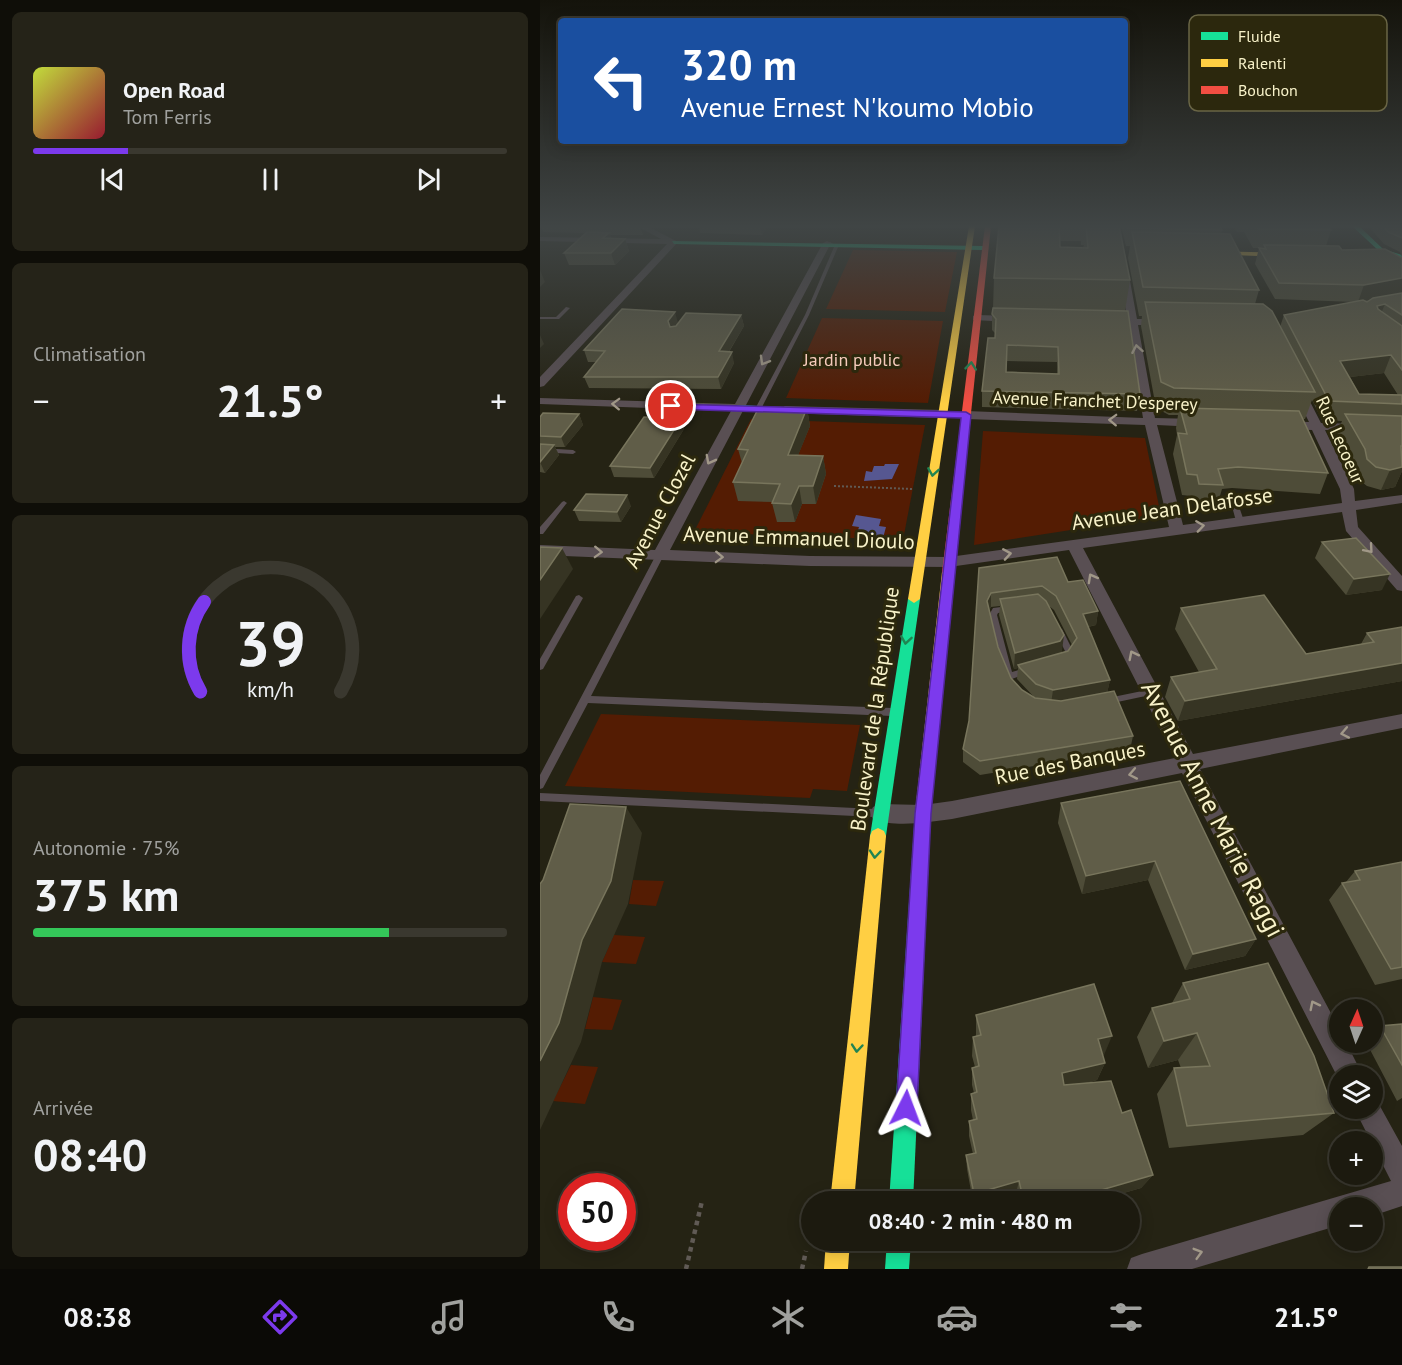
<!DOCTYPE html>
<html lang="fr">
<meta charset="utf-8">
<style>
body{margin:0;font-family:"PT Sans",sans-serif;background:#252318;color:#f1f3f6;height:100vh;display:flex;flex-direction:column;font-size:22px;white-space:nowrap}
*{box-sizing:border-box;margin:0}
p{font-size:20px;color:#a0a19e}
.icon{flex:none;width:33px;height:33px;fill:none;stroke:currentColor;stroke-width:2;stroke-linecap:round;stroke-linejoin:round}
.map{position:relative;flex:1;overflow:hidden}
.sheet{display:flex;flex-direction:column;gap:12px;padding:12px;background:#0f0e08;width:540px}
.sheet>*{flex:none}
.hud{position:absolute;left:18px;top:18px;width:570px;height:126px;border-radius:6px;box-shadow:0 3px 15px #0003,0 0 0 2px #3a382f;background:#1a4fa0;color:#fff;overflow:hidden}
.needle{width:39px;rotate:3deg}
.tools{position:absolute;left:789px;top:999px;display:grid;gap:12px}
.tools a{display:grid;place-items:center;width:54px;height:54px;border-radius:50%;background:#1c1a0f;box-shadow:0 3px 15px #0003,0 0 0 2px #3a382f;font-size:30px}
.speed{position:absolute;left:18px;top:1173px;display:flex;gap:12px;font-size:30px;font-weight:700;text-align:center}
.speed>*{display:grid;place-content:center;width:78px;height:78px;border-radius:50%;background:#1c1a0f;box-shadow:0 3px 15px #0003,0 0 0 2px #3a382f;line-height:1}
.speed .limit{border:9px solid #d22;background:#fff;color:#111}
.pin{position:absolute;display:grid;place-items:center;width:51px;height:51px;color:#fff;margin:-26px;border:3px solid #fff;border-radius:50%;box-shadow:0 2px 6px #0007}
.me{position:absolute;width:66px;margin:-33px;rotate:3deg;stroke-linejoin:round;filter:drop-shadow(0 0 4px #0008)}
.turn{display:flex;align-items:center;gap:21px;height:126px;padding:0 24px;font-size:27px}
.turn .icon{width:78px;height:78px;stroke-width:2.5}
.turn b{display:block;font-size:42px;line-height:51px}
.big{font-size:45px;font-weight:800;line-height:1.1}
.sheet .tile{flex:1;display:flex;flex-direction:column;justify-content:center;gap:9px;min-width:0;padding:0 21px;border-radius:9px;background:#252318}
.sheet .dial{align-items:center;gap:0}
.dial svg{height:156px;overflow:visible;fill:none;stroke:#3a382f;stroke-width:7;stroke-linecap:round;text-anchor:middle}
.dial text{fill:#f1f3f6;stroke:none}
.song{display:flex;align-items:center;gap:18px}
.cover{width:72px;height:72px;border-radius:9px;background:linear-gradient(135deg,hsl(70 70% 55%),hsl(350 70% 35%))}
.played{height:6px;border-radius:3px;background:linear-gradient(90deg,#7c3aed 20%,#3a382f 20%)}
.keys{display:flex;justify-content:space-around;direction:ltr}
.heat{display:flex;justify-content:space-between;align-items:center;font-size:33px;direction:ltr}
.charge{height:9px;border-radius:4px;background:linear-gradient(90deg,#34c759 75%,#3a382f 0)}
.trip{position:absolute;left:261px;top:1191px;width:339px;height:60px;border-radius:30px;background:#1c1a0f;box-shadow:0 3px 15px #0003,0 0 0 2px #3a382f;font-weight:800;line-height:60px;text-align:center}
.tab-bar{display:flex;height:96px;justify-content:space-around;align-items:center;background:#0b0a06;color:#a0a19e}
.tab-bar .icon{width:42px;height:42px}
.tab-bar .active{color:#7c3aed}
.tab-bar b{font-size:27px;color:#f1f3f6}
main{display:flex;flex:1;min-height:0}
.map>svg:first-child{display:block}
.green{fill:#541c03}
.water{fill:#565791}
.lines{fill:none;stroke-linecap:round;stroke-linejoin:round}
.path-far1{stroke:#605a55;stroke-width:2;stroke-dasharray:2 2;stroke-linecap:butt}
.path{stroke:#605a55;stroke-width:4.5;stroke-dasharray:4.5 4.5;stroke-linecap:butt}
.lane{fill:#594f53;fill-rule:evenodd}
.street{fill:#594f53;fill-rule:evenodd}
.fast{fill:#16e098;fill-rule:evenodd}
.slow{fill:#ffcf43;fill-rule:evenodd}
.jam{fill:#f24e42;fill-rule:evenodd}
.wall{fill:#4e4c38;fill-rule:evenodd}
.shaded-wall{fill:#363423}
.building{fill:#605d48;stroke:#78755c;stroke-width:1.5;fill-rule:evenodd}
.oneway{stroke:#a19888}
.oneway2{stroke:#218452}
.route{fill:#7c3aed;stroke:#51269a;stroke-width:1.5}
.labels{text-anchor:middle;stroke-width:6;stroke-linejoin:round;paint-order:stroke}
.far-park-label{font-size:18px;fill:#f6cbbc;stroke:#2c280d}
.far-street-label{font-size:18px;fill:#f8f2c9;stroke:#2c280d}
.street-label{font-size:21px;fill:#f8f2c9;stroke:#2c280d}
.near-street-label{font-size:26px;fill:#f8f2c9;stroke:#2c280d}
.key{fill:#2c280d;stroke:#696545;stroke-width:1.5}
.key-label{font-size:16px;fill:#f8f2c9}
</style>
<main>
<section class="sheet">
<div class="tile">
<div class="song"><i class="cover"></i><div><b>Open Road</b><p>Tom Ferris</p></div></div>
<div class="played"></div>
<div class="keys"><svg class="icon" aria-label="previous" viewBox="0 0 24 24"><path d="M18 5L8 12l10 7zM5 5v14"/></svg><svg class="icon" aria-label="pause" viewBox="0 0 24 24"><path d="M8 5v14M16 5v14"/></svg><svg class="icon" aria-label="next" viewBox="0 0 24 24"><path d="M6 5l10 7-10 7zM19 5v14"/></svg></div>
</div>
<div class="tile"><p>Climatisation</p>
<div class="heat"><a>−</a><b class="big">21.5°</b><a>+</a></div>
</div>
<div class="tile dial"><svg viewBox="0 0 100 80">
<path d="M14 69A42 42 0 1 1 86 69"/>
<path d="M14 69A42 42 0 0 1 16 23" stroke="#7c3aed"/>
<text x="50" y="56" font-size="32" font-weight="700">39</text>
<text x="50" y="72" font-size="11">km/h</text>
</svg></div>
<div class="tile"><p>Autonomie · 75%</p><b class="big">375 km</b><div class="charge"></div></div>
<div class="tile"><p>Arrivée</p><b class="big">08:40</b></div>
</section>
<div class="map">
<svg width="862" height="1269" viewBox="0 0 862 1269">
<rect width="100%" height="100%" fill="#252314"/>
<g class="green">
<path d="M313 250 417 252 405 312 286 309Z"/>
<path d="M282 318 403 321 388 403 246 398Z"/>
<path d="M211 419 385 425 363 540 154 532Z"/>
<path d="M443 431 605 438 621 516 434 545Z"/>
<path d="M61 714 320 725 307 791 273 789 270 798 25 786Z"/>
<path d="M93 880 124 881 116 906 89 904Z"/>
<path d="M74 935 105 937 96 964 62 962Z"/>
<path d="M53 997 82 1000 72 1030 45 1029Z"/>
<path d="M31 1065 58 1067 45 1104 13 1101Z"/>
</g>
<g class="water">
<path d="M345 464H359L352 479 324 481 326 471 332 472 334 466H344Z"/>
<path d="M316 515 341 519 339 526 346 527 343 538 317 533 319 527 312 526Z"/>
</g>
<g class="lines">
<path class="path-far1" d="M294 486 373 489"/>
<g class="path">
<path d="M146 1269 162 1201"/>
<path d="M262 1269 266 1251"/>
</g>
<g class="lane">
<path d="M290 242 298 247 269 315 221 409 216 410 215 409 265 315 294 247 288 243Z"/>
<path d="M26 307 30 308 19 319H0V317H16Z"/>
<path d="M0 448 33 450 36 452 33 454 0 452Z"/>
<path d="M691 490 694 492 704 521 702 523H700L696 521 688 492Z"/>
<path d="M24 501 27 503 26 504 3 534H0V527L22 502Z"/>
<path d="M117 553H120L124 555 51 696 352 708 355 709 357 712 355 715 352 716 48 703 3 788 0 789V775Z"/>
<path d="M39 595 43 598 3 669 0 670V659L36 596Z"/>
<path d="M469 606 472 607 473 609 472 611 458 613 457 615 472 672 489 667 492 668 493 670 492 672 469 680 466 679 465 677 449 615 453 608Z"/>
<path d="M519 628 522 629 533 651 527 661H521L520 659 525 651 515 631Z"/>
<path d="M612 689 615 690 616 692 615 694 568 704 565 703 564 701 565 699 568 698Z"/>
<path d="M0 793 335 809 339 810 340 813 339 816 335 817 0 801Z"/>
</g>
<g class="street">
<path d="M97 226H107L138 242 4 386 0 387V377L127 244 0 241V237L121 239Z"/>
<path d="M572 226H580L597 319H624L629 322 624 325H598L615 418 657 419 663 423 657 427 617 425 643 525 802 503 800 489 772 430 743 429 737 425 743 421 769 422 753 390 755 388H763L781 423 862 425V433L785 430 814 489 815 501 862 495V503L816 510 818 527 862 576V591L857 590 806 531 802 512 543 548 653 754 862 714V728L660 769 800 1030V1042H806L823 1076H800V1082L642 773 412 819C388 822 356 828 333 819L330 813 333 807 340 804 383 805 412 801 635 758 529 550 409 567 270 566 0 555V545L115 550 191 411 0 404V398L195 404 283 243 287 241 291 243 130 550 270 556 409 557 629 527 605 425 426 419 420 415 426 411 603 418 588 324H569L564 321 569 318H587Z"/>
<path d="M436 315 474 316 479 319 474 322 433 320V316Z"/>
<path d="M245 406 403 410 409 414 403 418 241 413 239 410Z"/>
<path d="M832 1097 836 1099 862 1146V1206L832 1216V1208H800V1225L652 1269H587L591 1258 602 1254 851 1181 814 1108H832Z"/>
</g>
<g class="fast">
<path d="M812 226H819L843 249 862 255V259L839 251Z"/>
<path d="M132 241 443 246 446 248 443 250 134 244Z"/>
<path d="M197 405 218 406 223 409 218 412 194 410V406Z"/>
<path d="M374 595 380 599 346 836 344 841 338 844 332 841 330 836 368 599Z"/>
<path d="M383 805 389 807 391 812 373 1202H349L375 812 377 807Z"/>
<path d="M347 1240H371L369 1269H345Z"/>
</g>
<g class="slow">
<path d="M429 226H435L380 599 374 603 368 599Z"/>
<path d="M667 251 749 253 753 255 749 257 665 254Z"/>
<path d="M408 568 414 572 391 812 389 817 383 819 377 817 375 812 402 572Z"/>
<path d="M338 828 344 831 346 836 314 1202H290L330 836 332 831Z"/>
<path d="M286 1240H310L308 1269H284Z"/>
</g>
<path class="jam" d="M445 226H451L414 572 408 576 402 572Z"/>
</g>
<g class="wall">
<path d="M1 226H100L103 235H70L71 238 85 239 89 251 75 265H29L24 253 45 233 3 232Z"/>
<path d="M159 226H258L256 228 227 227 222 235 160 233Z"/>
<path d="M459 226H579L590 280 585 311 600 394 597 411 442 407V391L455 338V333L452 330V314L453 308 454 278ZM519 241H541V245H544L543 248 520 247ZM467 361 517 362V374L466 372Z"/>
<path d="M581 226H680L682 230 681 234 719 290 715 304 740 327 744 315 815 302 735 299 715 264 719 248H713L704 232H697L694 226H795V227H788L791 230 786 246 802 250 862 258V471L855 487 841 490 827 486 818 479 817 469 797 433 802 421 782 420 772 400 765 419H763L788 473 780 494 692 488 682 489 677 506 654 505 651 496 642 495 633 454 637 435 636 428 638 415H629L616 408 601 326 602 316H599L588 258 590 246H586ZM844 373 858 395 819 394 810 377Z"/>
<path d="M828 226H859L862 230V257L860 252 844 244Z"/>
<path d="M201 315 204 326 189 352 194 363 181 389 49 388 44 377 56 362H48L44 350 138 323Z"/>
<path d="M267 408 270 426 258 455 283 456 286 474 276 504H262L255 522H237L232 503 233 502 198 501 193 482 202 463 198 449Z"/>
<path d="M39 414 43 425 25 447H15L19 455 5 473 0 472V417Z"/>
<path d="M141 419 144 429 114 478 74 477 70 466Z"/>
<path d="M91 506 81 522 39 521 34 510Z"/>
<path d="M782 542 842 590 806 595 775 558Z"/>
<path d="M439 568 528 582 558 611 556 625 548 627 570 680 567 693 593 736 590 750 440 775 423 762V749L429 721ZM460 606 459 615 474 669 478 668 477 679 494 697 482 690 471 678 458 647 449 610 451 607ZM509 606 514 610 532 645 528 651 521 653 522 651Z"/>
<path d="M641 608 766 654 821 644 827 633 862 627V681L638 721 625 697 631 677 659 672 635 629Z"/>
<path d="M640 781 716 939 705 956 645 970 608 880 542 894 518 823 521 803Z"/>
<path d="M862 862V979L835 985 789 900 802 883 806 882 815 871Z"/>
<path d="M643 983 794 1113 763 1135 629 1148 617 1094 634 1068H641L638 1060 608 1068 597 1037 612 1008 632 1003Z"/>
<path d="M436 1015 564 1055H563L565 1063 557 1080 547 1083 582 1113 613 1175 601 1188 552 1202H478L476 1193 447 1202H433L427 1169 426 1155 433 1154 429 1136V1121L433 1120 431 1110V1094L434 1093 432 1085V1068L435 1067 432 1056 433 1037 436 1036Z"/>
<path d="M862 1024V1098L857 1101 826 1042H832V1033L840 1026Z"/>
</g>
<g class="shaded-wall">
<path d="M220 226H227V227L222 235Z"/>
<path d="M69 233 73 245 63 238Z"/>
<path d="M85 239 89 251 75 265 71 253Z"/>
<path d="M0 270 5 282 0 287Z"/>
<path d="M862 278V294L818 302 824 285Z"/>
<path d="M845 304 838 321 837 306Z"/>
<path d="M135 312 138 323 131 333 128 321Z"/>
<path d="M201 315 204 326 182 363 179 351Z"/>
<path d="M0 335 4 344 0 348Z"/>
<path d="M192 352 194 363 181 389 178 377Z"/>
<path d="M851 355 844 373 793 379 800 361Z"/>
<path d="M267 408 270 426 251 473 248 455Z"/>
<path d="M39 414 43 425 25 447 21 437Z"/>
<path d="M141 419 144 429 114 478 110 468Z"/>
<path d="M14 445 19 455 5 473 0 462Z"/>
<path d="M283 456 286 474 276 504 273 486Z"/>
<path d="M862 467V471L855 487 841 490 850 470Z"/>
<path d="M259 486 262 504 255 522 251 504Z"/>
<path d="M87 495 91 506 81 522 77 512Z"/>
<path d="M22 548 33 569 0 619V580Z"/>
<path d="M850 574 842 590 806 595 814 579Z"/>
<path d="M451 593V607L447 615V601Z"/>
<path d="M558 611 556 625 541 628 543 614Z"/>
<path d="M524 635 522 651 518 657 478 665V668L474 669 475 653Z"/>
<path d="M862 663V681L638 721 645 701Z"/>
<path d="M570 680 567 694 511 704 513 690Z"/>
<path d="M86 807 102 833 88 904 62 962 41 1042 0 1130V1061L42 940Z"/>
<path d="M615 861 608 880 542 894 546 876Z"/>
<path d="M716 939 705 956 645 970 653 954Z"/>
<path d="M657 1033 638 1060 608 1068 624 1041Z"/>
<path d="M572 1036 564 1055 550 1058 558 1039Z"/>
<path d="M565 1063 557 1080 517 1090 522 1073Z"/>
<path d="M613 1175 601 1188 552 1202H520Z"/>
<path d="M479 1181 476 1193 447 1202H434V1194Z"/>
</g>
<g class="building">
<path d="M459 226H519L520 247 548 248 546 226H579L590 280 454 278Z"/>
<path d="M588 226H680L682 230 588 228Z"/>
<path d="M716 226H787L791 230 718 229Z"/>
<path d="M843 226H859L862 230V238L848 232Z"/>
<path d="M47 232 69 233 63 238 85 239 71 253H24Z"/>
<path d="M592 232 690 234 719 290 603 287Z"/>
<path d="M724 245 799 246 802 250 845 249 862 258V278L824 285 739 283 719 248 726 249Z"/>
<path d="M862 293V315L845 304 837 306 838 309 862 326V370L851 355 800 361 819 394 862 395V404L789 401 744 315 823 300 827 302 833 298Z"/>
<path d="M605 302 723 304 732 311 775 392 634 388 621 382Z"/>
<path d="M453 308 588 311 600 394 442 391 448 338H455L456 319 452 314ZM467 345 518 347 519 374 466 372Z"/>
<path d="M82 309 135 312 128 321 130 327 136 326 146 313 201 315 179 351 192 352 178 377H44L65 351 44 350Z"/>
<path d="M219 407 267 408 248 455 283 456 273 486H259L251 504 232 503 240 484 193 482 208 450 198 449Z"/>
<path d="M640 408 759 411 788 473 698 467 678 469 683 485 659 484 657 475 647 474 638 433 647 434Z"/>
<path d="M3 413 39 414 21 437 0 436V417Z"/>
<path d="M805 414 862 416V446H861L862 467 850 470 836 467 827 459 825 449Z"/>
<path d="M104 417 141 419 110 468 70 466Z"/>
<path d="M0 444 14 445 0 462Z"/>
<path d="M46 494 87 495 77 512 34 510Z"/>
<path d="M816 538 850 574 814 579 782 542Z"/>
<path d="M0 547 22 548 0 580Z"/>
<path d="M517 557 528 582 543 580 558 611 543 614 570 680 513 690 496 684 480 668 478 665 528 651 537 638 516 596 502 586 451 593 447 601 458 647 471 678 482 690 495 698 521 701 574 691 593 736 440 761 423 749 429 721 439 568Z"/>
<path d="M498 594 506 601 524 635 520 641 475 653 460 599Z"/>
<path d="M724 595 766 654 834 642 827 633 862 627V663L645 701 631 677 677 669 641 608Z"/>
<path d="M640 781 716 939 653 954 615 861 546 876 521 803Z"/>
<path d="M30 804 86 807 71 881 42 940 19 1023 0 1061V884L3 880Z"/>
<path d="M862 862V967L851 969 802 883 820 880 815 871Z"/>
<path d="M728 963 774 1056 794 1113 647 1126 634 1068 670 1066 657 1033 624 1041 612 1008 650 999 643 983Z"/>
<path d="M554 984 572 1036 558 1039 565 1063 522 1073 524 1085 571 1081 582 1113 591 1110 613 1175 520 1202H484L479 1181 434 1194 426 1155 436 1153 429 1121 437 1119 431 1094 437 1092 432 1068 439 1066 433 1037 441 1035 436 1015Z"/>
<path d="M862 1024V1065L840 1026Z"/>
<path d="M829 1267H862V1269H828Z"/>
</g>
<defs><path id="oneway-chevron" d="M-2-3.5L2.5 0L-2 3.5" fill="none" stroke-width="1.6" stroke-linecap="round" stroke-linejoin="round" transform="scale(1.5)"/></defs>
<g class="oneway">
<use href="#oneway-chevron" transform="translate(597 349) rotate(-100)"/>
<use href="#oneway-chevron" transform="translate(224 361) rotate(120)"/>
<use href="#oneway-chevron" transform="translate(76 404) rotate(-178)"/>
<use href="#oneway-chevron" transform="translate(573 420) rotate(-178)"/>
<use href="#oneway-chevron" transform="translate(170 460) rotate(118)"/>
<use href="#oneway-chevron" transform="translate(660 526) rotate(-8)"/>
<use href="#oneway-chevron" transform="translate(829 549) rotate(49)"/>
<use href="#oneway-chevron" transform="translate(58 552) rotate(2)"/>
<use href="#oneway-chevron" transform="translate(467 554) rotate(-9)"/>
<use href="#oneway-chevron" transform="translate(179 557) rotate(2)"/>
<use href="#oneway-chevron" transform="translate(552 578) rotate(-119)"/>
<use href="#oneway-chevron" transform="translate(593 655) rotate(-117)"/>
<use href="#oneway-chevron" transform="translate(805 733) rotate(169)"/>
<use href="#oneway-chevron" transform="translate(593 774) rotate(169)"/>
<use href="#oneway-chevron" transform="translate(774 1005) rotate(-117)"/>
<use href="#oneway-chevron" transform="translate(658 1253) rotate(-16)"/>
</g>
<g class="oneway2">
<use href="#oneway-chevron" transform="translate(431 366) rotate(-84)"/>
<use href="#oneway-chevron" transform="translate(393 472) rotate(99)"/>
<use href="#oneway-chevron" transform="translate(366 640) rotate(99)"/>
<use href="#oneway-chevron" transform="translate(335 854) rotate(95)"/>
<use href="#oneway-chevron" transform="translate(317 1048) rotate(95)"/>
</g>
<linearGradient id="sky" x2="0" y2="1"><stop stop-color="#14130b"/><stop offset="0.56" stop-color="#404545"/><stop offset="1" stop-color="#404545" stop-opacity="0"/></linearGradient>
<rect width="862" height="404" fill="url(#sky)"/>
<path class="route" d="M128 404 426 412 431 415 391 814 377 1108 374 1115 366 1119 359 1115 356 1108 375 814 421 418 131 409 128 408Z"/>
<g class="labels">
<g class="far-park-label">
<text x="312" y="366">Jardin public</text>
</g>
<g class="far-street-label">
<text transform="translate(555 401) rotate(2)" y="6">Avenue Franchet D'esperey</text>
<text transform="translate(800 440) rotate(66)" y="6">Rue Lecoeur</text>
</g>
<g class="street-label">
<text transform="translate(632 509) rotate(-8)" y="7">Avenue Jean Delafosse</text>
<text transform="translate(120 511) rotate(-62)" y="7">Avenue Clozel</text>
<text transform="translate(259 538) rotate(2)" y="7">Avenue Emmanuel Dioulo</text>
<text transform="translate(335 709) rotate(-82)" y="7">Boulevard de la République</text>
<text transform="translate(530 763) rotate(-11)" y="7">Rue des Banques</text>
</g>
<g class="near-street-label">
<text transform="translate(673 809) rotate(63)" y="9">Avenue Anne Marie Raggi</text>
</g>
</g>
<rect x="649" y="15" width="198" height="96" rx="9" class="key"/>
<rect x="661" y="32" width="27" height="8" fill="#16e098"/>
<rect x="661" y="59" width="27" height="8" fill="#ffcf43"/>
<rect x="661" y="86" width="27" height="8" fill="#f24e42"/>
<g class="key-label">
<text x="698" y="42">Fluide</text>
<text x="698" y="69">Ralenti</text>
<text x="698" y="96">Bouchon</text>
</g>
</svg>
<div class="tools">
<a><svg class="needle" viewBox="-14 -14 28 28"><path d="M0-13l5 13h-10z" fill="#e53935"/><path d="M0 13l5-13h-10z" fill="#a0a19e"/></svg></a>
<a><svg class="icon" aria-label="layers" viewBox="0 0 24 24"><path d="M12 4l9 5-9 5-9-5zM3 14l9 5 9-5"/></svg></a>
<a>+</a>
<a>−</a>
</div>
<div class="speed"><div class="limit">50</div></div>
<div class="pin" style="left:131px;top:406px;background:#d93025"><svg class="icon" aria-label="arrive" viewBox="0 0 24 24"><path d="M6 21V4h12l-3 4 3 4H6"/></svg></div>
<svg class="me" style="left:366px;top:1108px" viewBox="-20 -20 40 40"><path d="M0-17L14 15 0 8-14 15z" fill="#7c3aed" stroke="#fff" stroke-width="4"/></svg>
<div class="trip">08:40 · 2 min · 480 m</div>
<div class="hud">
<div class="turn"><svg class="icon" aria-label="left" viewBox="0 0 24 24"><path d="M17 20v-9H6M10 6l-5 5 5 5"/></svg><div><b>320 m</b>Avenue Ernest N'koumo Mobio</div></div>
</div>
</div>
</main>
<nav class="tab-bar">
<b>08:38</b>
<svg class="icon active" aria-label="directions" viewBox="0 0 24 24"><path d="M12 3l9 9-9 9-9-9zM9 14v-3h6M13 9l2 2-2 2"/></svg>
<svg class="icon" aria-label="music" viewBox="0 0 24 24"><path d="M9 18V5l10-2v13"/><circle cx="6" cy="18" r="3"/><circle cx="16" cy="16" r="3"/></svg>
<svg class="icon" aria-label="phone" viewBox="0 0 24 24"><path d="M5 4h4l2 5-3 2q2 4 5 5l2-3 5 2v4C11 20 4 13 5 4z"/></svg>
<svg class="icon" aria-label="climate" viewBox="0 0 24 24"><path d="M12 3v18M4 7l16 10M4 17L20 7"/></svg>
<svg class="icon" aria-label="car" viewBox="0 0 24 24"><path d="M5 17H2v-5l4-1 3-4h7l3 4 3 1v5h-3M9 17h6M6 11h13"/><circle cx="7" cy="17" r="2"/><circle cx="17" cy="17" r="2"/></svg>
<svg class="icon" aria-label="filters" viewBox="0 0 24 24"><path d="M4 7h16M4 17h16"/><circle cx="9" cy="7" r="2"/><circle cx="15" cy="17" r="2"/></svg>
<b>21.5°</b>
</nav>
